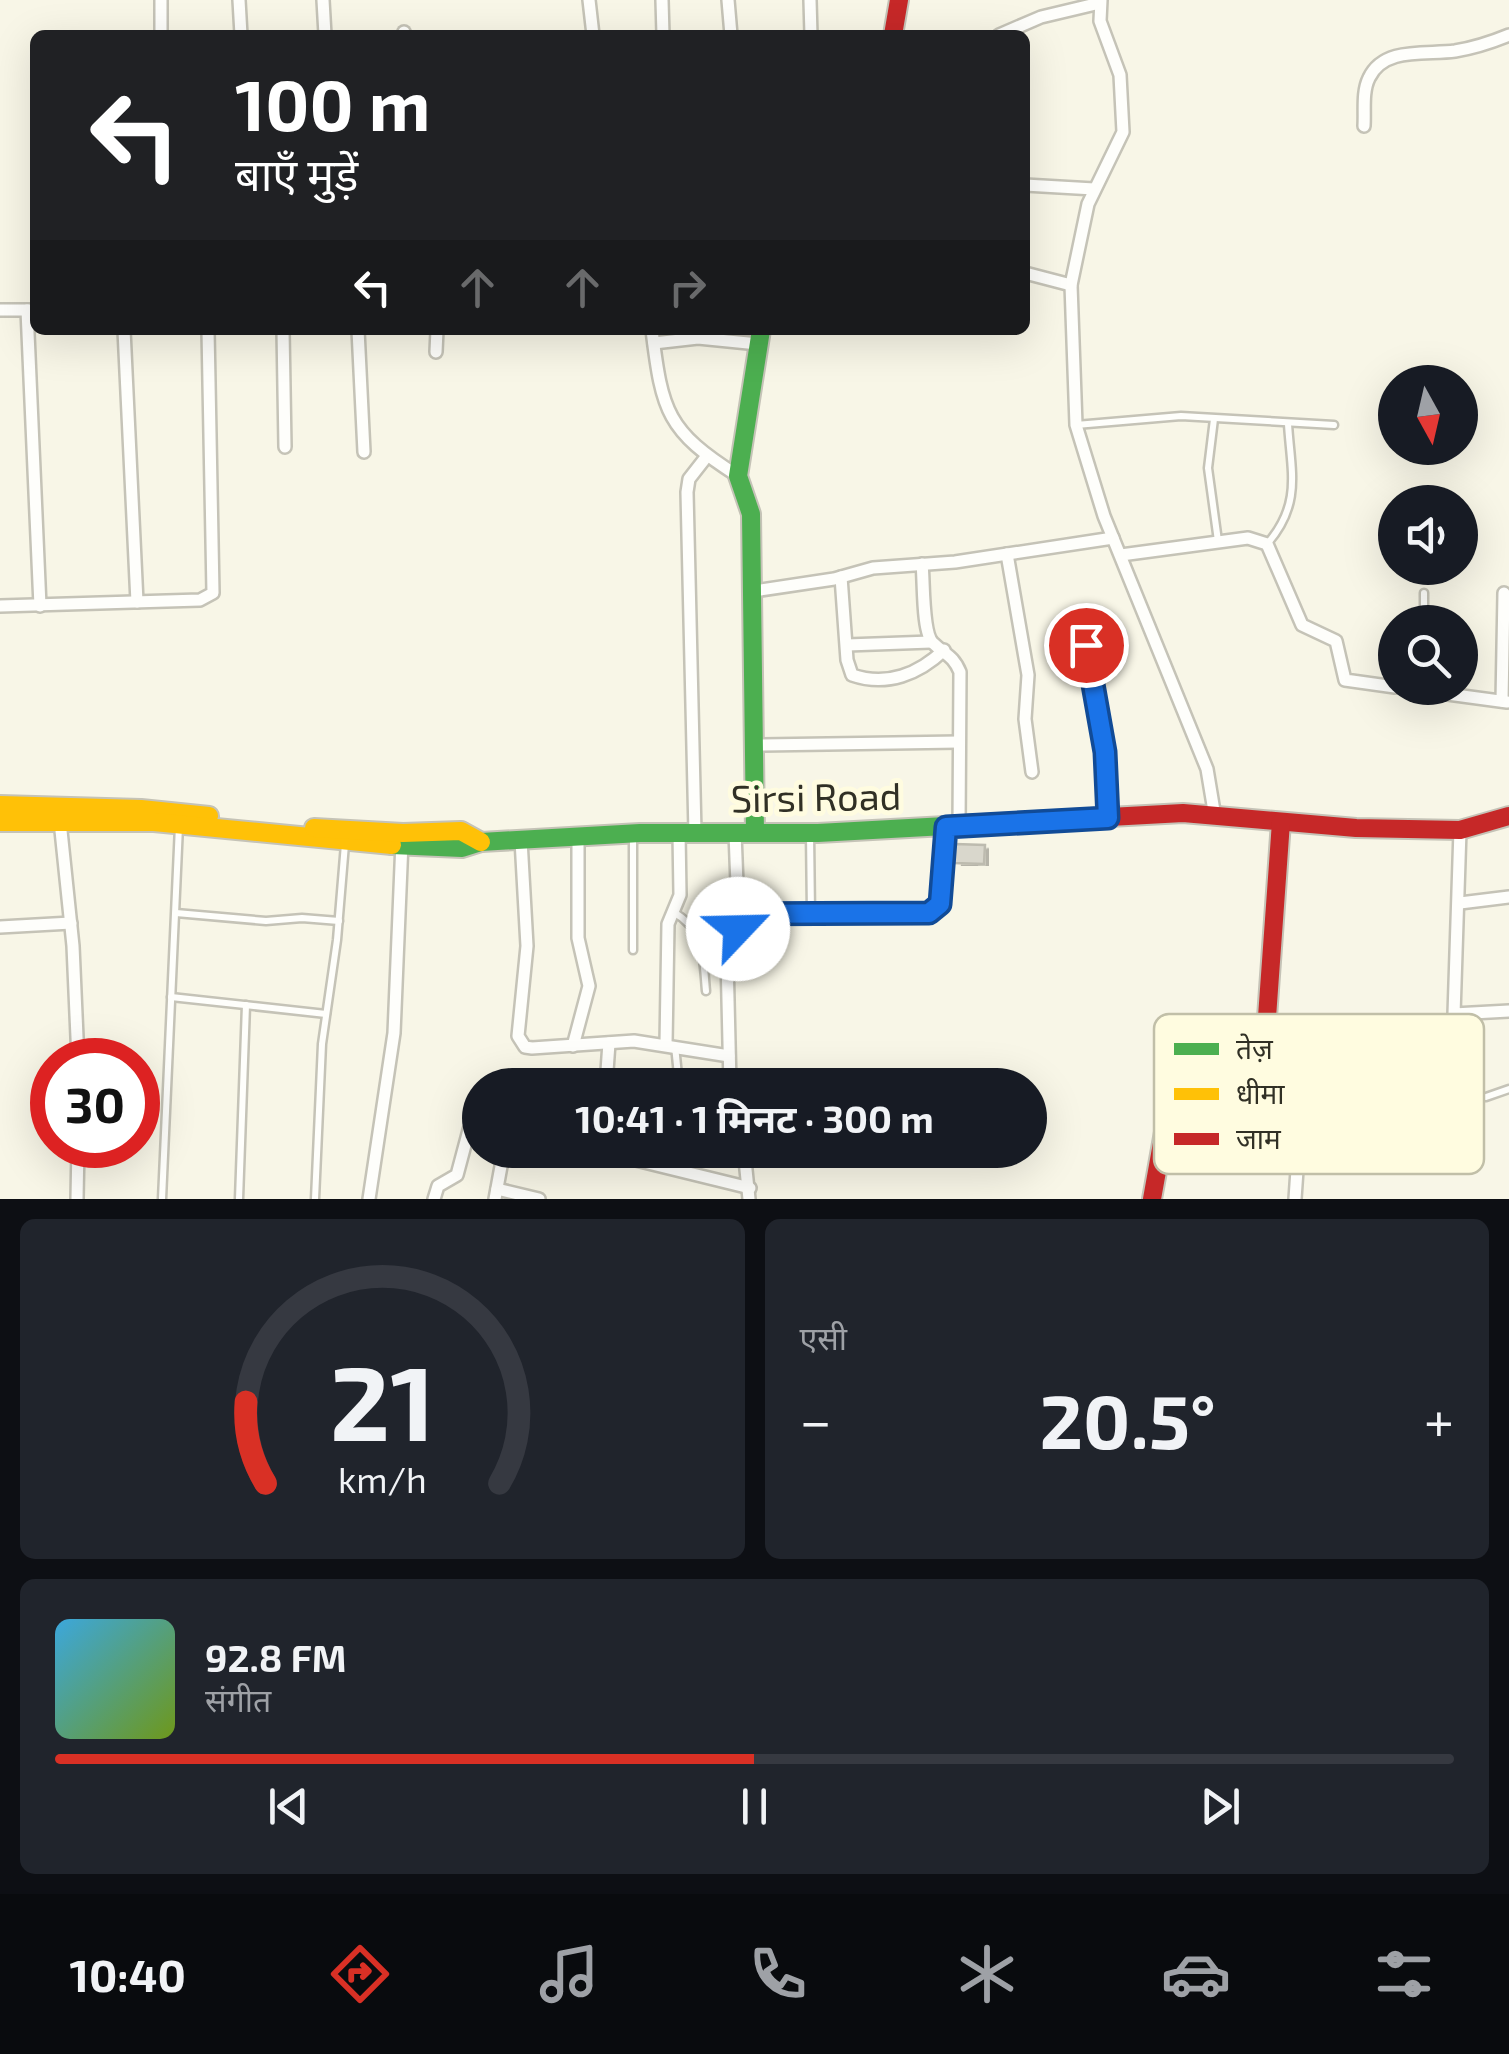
<!DOCTYPE html>
<html lang="hi">
<meta charset="utf-8">
<style>
body{margin:0;font-family:"Exo 2","Noto Sans Devanagari",sans-serif;background:#20242c;color:#f1f3f6;height:100vh;display:flex;flex-direction:column;font-size:38px;white-space:nowrap}
*{box-sizing:border-box;margin:0}
p{font-size:32px;color:#9ea1a6}
.icon{flex:none;width:55px;height:55px;fill:none;stroke:currentColor;stroke-width:2;stroke-linecap:round;stroke-linejoin:round}
.map{position:relative;height:1199px;overflow:hidden}
.drawer{display:flex;flex-direction:column;gap:20px;padding:20px;background:#0d0f14;flex:1}
.drawer>*{flex:none}
.top-card{position:absolute;left:30px;top:30px;width:1000px;height:305px;border-radius:15px;box-shadow:0 10px 40px #0002;background:#202124;color:#fff;overflow:hidden}
.needle{width:65px;rotate:172deg}
.fabs{position:absolute;left:1378px;top:365px;display:grid;gap:20px}
.fabs a{display:grid;place-items:center;width:100px;height:100px;border-radius:50%;background:#171b24;box-shadow:0 10px 40px #0002;font-size:50px}
.speed{position:absolute;left:30px;top:1038px;display:flex;gap:20px;font-size:50px;font-weight:700;text-align:center}
.speed>*{display:grid;place-content:center;width:130px;height:130px;border-radius:50%;background:#171b24;box-shadow:0 10px 40px #0002;line-height:1}
.speed .limit{border:15px solid #d22;background:#fff;color:#111}
.pin{position:absolute;display:grid;place-items:center;width:85px;height:85px;color:#fff;margin:-42px;border:5px solid #fff;border-radius:50%;box-shadow:0 2px 10px #0007}
.me{position:absolute;width:110px;margin:-55px;rotate:66deg;stroke-linejoin:round;filter:drop-shadow(0 0 8px #0008)}
.turn{display:flex;align-items:center;gap:35px;height:210px;padding:0 40px;font-size:45px}
.turn .icon{width:130px;height:130px;stroke-width:2.5}
.turn b{display:block;font-size:70px;line-height:85px}
.lanes{display:flex;align-items:center;height:95px;padding:0 40px;background:#0003;justify-content:center;gap:50px;direction:ltr}
.lanes .off{opacity:.35}
.big{font-size:75px;font-weight:700;line-height:1.1}
.drawer .tile{flex:1;display:flex;flex-direction:column;justify-content:center;gap:15px;min-width:0;padding:0 35px;border-radius:15px;background:#20242c}
.drawer .dial{align-items:center;gap:0}
.dial svg{height:260px;overflow:visible;fill:none;stroke:#363941;stroke-width:7;stroke-linecap:round;text-anchor:middle}
.dial text{fill:#f1f3f6;stroke:none}
.song{display:flex;align-items:center;gap:30px}
.cover{width:120px;height:120px;border-radius:15px;background:linear-gradient(135deg,hsl(200 70% 55%),hsl(80 70% 35%))}
.played{height:10px;border-radius:5px;background:linear-gradient(90deg,#d93025 50%,#363941 50%)}
.keys{display:flex;justify-content:space-around;direction:ltr}
.heat{display:flex;justify-content:space-between;align-items:center;font-size:55px;direction:ltr}
.drawer .tiles{flex:1;display:grid;gap:20px;grid-template-columns:1fr 1fr}
.tile:last-child{grid-column:span 2}
.trip{position:absolute;left:462px;top:1068px;width:585px;height:100px;border-radius:50px;background:#171b24;box-shadow:0 10px 40px #0002;font-weight:700;line-height:100px;text-align:center}
.menu{display:flex;height:160px;justify-content:space-around;align-items:center;background:#090b0e;color:#9ea1a6}
.menu .icon{width:70px;height:70px}
.menu .active{color:#d93025}
.menu b{font-size:45px;color:#f1f3f6}
.map>svg:first-child{display:block}
.building{fill:#d9d7cc;stroke:#bdbbaf;stroke-width:2.5;filter:url(#shadow)}
.lines{fill:none;stroke-linecap:round;stroke-linejoin:round}
.lane-casing{stroke:#c5c3b7;stroke-width:11}
.street-casing{stroke:#c5c3b7;stroke-width:16}
.fast-casing{stroke:#c5c3b7;stroke-width:22}
.slow-casing{stroke:#c5c3b7;stroke-width:22}
.jam-casing{stroke:#c5c3b7;stroke-width:22}
.lane{stroke:#fefefb;stroke-width:6}
.street{stroke:#fefefb;stroke-width:11}
.fast{stroke:#4caf50;stroke-width:18}
.slow{stroke:#ffc107;stroke-width:18}
.jam{stroke:#c62828;stroke-width:18}
.route-casing{stroke:#114b97;stroke-width:25}
.route{stroke:#1a73e8;stroke-width:18}
.labels{text-anchor:middle;stroke-width:10;stroke-linejoin:round;paint-order:stroke}
.street-label{font-size:38px;fill:#313025;stroke:#fffce0}
.key{fill:#fffce0;stroke:#c1bfa8;stroke-width:2.5}
.key-label{font-size:28px;fill:#313025}
</style>
<div class="map">
<svg width="1509" height="1199" viewBox="0 0 1509 1199">
<defs>
<filter id="shadow"><feDropShadow dx="8" dy="4.5" stdDeviation="0" flood-color="#0004"/></filter>
</defs>
<rect width="100%" height="100%" fill="#f8f6e7"/>
<path class="building" d="M955 844 985 845 984 864 954 863Z"/>
<g class="lines">
<g class="lane-casing">
<g id="lane">
<path d="M1214 419 1208 468 1218 541"/>
<path d="M1076 425 1181 416 1334 425"/>
<path d="M1268 543C1302 503 1291 472 1288 424"/>
<path d="M1424 593V622"/>
<path d="M1086 645 1105 752 1108 816"/>
<path d="M810 834 811 914"/>
<path d="M633 835V950"/>
<path d="M673 912C705 929 703 959 706 991"/>
<path d="M176 913 266 921 302 918 339 921"/>
<path d="M738 914H912L936 911 940 904 946 828"/>
<path d="M171 997 326 1014"/>
<path d="M675 1046 679 1085"/>
<path d="M1451 1068 1454 1015"/>
<path d="M1486 1097 1509 1089"/>
<path d="M162 1199 179 826"/>
<path d="M239 1199 246 1005"/>
<path d="M315 1199 322 1044 337 940 345 844"/>
</g>
</g>
<g class="street-casing">
<g id="street">
<path d="M161 0V35"/>
<path d="M239 0 241 35"/>
<path d="M323 0 325 35"/>
<path d="M589 0 593 35"/>
<path d="M662 0 663 35"/>
<path d="M728 0 731 35"/>
<path d="M810 0 811 35"/>
<path d="M1101 0 1100 21 1120 75 1123 132 1088 204 1071 285 1076 425 1104 516 1207 769 1215 817"/>
<path d="M404 32V35"/>
<path d="M999 35 1041 17 1100 3"/>
<path d="M1364 126C1365 111 1362 92 1369 78 1384 46 1427 55 1455 51 1473 48 1492 42 1509 35"/>
<path d="M1025 185 1094 189"/>
<path d="M1025 273 1071 285"/>
<path d="M0 310H35"/>
<path d="M27 310 40 606"/>
<path d="M124 330 137 602"/>
<path d="M283 330 285 447"/>
<path d="M358 330 364 452"/>
<path d="M652 330C662 412 667 431 738 476"/>
<path d="M654 343 698 338 758 344"/>
<path d="M436 352 437 330"/>
<path d="M1007 554 1028 675 1025 719 1032 772"/>
<path d="M1121 555 1248 538 1267 544 1302 625 1336 641 1345 680 1395 687"/>
<path d="M922 564C924 581 922 633 933 643 945 655 953 655 960 672L959 827"/>
<path d="M841 577 847 660 852 675C887 687 919 674 944 650"/>
<path d="M754 591 834 579 873 568 955 562 1113 538"/>
<path d="M0 606 200 600 213 593 208 330"/>
<path d="M847 645 931 642"/>
<path d="M1403 688 1507 702"/>
<path d="M1502 701 1504 593"/>
<path d="M756 745 959 742"/>
<path d="M60 821 73 946 78 1060"/>
<path d="M1460 830 1454 1014 1509 1011"/>
<path d="M695 833 687 492 689 479 707 456"/>
<path d="M521 840 527 946 518 1036 525 1047 532 1048 634 1041 729 1056"/>
<path d="M1460 903 1509 897"/>
<path d="M0 927 71 923"/>
<path d="M666 1044 668 924 680 895 679 833"/>
<path d="M573 1046 589 986 578 938V837"/>
<path d="M1263 1073 1259 1118 1263 1143 1297 1170 1295 1199"/>
<path d="M606 1085 609 1043"/>
<path d="M730 1085 727 957 739 936 735 833"/>
<path d="M595 1150 750 1188"/>
<path d="M744 1150 749 1199"/>
<path d="M497 1189 539 1199"/>
<path d="M77 1199 78 1145"/>
<path d="M369 1199 394 1033 402 842"/>
<path d="M434 1199 438 1186 457 1175 469 1130 480 1126"/>
<path d="M495 1199 504 1150"/>
</g>
</g>
<g class="fast-casing">
<g id="fast">
<path d="M755 833 751 514 738 476 761 330"/>
<path d="M392 845 462 848 481 842 640 833H818L1091 818"/>
</g>
</g>
<g class="slow-casing">
<g id="slow">
<path d="M0 805 141 809 209 816"/>
<path d="M0 822H154L392 845"/>
<path d="M314 828 403 833 461 831 481 842"/>
</g>
</g>
<g class="jam-casing">
<g id="jam">
<path d="M893 35 899 0"/>
<path d="M1091 818 1183 813 1356 828 1460 830 1509 816"/>
<path d="M1152 1199 1171 1093C1195 1065 1230 1071 1263 1073L1281 822"/>
</g>
</g>
<use href="#lane" class="lane"/>
<use href="#street" class="street"/>
<use href="#fast" class="fast"/>
<use href="#slow" class="slow"/>
<use href="#jam" class="jam"/>
</g>
<g class="lines">
<g class="route-casing">
<path id="route" d="M738 929V914L929 913 940 904 946 827 1108 818 1105 752 1086 645"/>
</g>
<use href="#route" class="route"/>
</g>
<g class="labels">
<g class="street-label">
<text transform="translate(816 798) rotate(-1)" y="13">Sirsi Road</text>
</g>
</g>
<rect x="1154" y="1014" width="330" height="160" rx="15" class="key"/>
<rect x="1174" y="1043" width="45" height="12" fill="#4caf50"/>
<rect x="1174" y="1088" width="45" height="12" fill="#ffc107"/>
<rect x="1174" y="1133" width="45" height="12" fill="#c62828"/>
<g class="key-label">
<text x="1236" y="1059">तेज़</text>
<text x="1236" y="1104">धीमा</text>
<text x="1236" y="1149">जाम</text>
</g>
</svg>
<div class="fabs">
<a><svg class="needle" viewBox="-14 -14 28 28"><path d="M0-13l5 13h-10z" fill="#e53935"/><path d="M0 13l5-13h-10z" fill="#9ea1a6"/></svg></a>
<a><svg class="icon" aria-label="sound" viewBox="0 0 24 24"><path d="M4 9h4l5-4v14l-5-4H4zM17 9q2 3 0 6"/></svg></a>
<a><svg class="icon" aria-label="search" viewBox="0 0 24 24"><circle cx="10" cy="10" r="6"/><path d="M15 15l6 6"/></svg></a>
</div>
<div class="speed"><div class="limit">30</div></div>
<div class="pin" style="left:1086px;top:645px;background:#d93025"><svg class="icon" aria-label="arrive" viewBox="0 0 24 24"><path d="M6 21V4h12l-3 4 3 4H6"/></svg></div>
<svg class="me" style="left:738px;top:929px" viewBox="-20 -20 40 40"><circle r="19" fill="#fff"/><path d="M0-13L10 11 0 6-10 11z" fill="#1a73e8"/></svg>
<div class="trip">10:41 · 1 मिनट · 300 m</div>
<div class="top-card">
<div class="turn"><svg class="icon" aria-label="left" viewBox="0 0 24 24"><path d="M17 20v-9H6M10 6l-5 5 5 5"/></svg><div><b>100 m</b>बाएँ मुड़ें</div></div>
<div class="lanes"><svg class="icon" aria-label="left" viewBox="0 0 24 24"><path d="M17 20v-9H6M10 6l-5 5 5 5"/></svg><svg class="icon off" aria-label="ahead" viewBox="0 0 24 24"><path d="M12 20V5M6 11l6-6 6 6"/></svg><svg class="icon off" aria-label="ahead" viewBox="0 0 24 24"><path d="M12 20V5M6 11l6-6 6 6"/></svg><svg class="icon off" aria-label="right" viewBox="0 0 24 24"><path d="M7 20v-9h11M14 6l5 5-5 5"/></svg></div>
</div>
</div>
<section class="drawer">
<div class="tiles">
<div class="tile dial"><svg viewBox="0 0 100 80">
<path d="M14 69A42 42 0 1 1 86 69"/>
<path d="M14 69A42 42 0 0 1 8 44" stroke="#d93025"/>
<text x="50" y="56" font-size="32" font-weight="700">21</text>
<text x="50" y="72" font-size="11">km/h</text>
</svg></div>
<div class="tile"><p>एसी</p>
<div class="heat"><a>−</a><b class="big">20.5°</b><a>+</a></div>
</div>
<div class="tile">
<div class="song"><i class="cover"></i><div><b>92.8 FM</b><p>संगीत</p></div></div>
<div class="played"></div>
<div class="keys"><svg class="icon" aria-label="previous" viewBox="0 0 24 24"><path d="M18 5L8 12l10 7zM5 5v14"/></svg><svg class="icon" aria-label="pause" viewBox="0 0 24 24"><path d="M8 5v14M16 5v14"/></svg><svg class="icon" aria-label="next" viewBox="0 0 24 24"><path d="M6 5l10 7-10 7zM19 5v14"/></svg></div>
</div>
</div>
</section>
<nav class="menu">
<b>10:40</b>
<svg class="icon active" aria-label="directions" viewBox="0 0 24 24"><path d="M12 3l9 9-9 9-9-9zM9 14v-3h6M13 9l2 2-2 2"/></svg>
<svg class="icon" aria-label="music" viewBox="0 0 24 24"><path d="M9 18V5l10-2v13"/><circle cx="6" cy="18" r="3"/><circle cx="16" cy="16" r="3"/></svg>
<svg class="icon" aria-label="phone" viewBox="0 0 24 24"><path d="M5 4h4l2 5-3 2q2 4 5 5l2-3 5 2v4C11 20 4 13 5 4z"/></svg>
<svg class="icon" aria-label="climate" viewBox="0 0 24 24"><path d="M12 3v18M4 7l16 10M4 17L20 7"/></svg>
<svg class="icon" aria-label="car" viewBox="0 0 24 24"><path d="M5 17H2v-5l4-1 3-4h7l3 4 3 1v5h-3M9 17h6M6 11h13"/><circle cx="7" cy="17" r="2"/><circle cx="17" cy="17" r="2"/></svg>
<svg class="icon" aria-label="filters" viewBox="0 0 24 24"><path d="M4 7h16M4 17h16"/><circle cx="9" cy="7" r="2"/><circle cx="15" cy="17" r="2"/></svg>
</nav>
